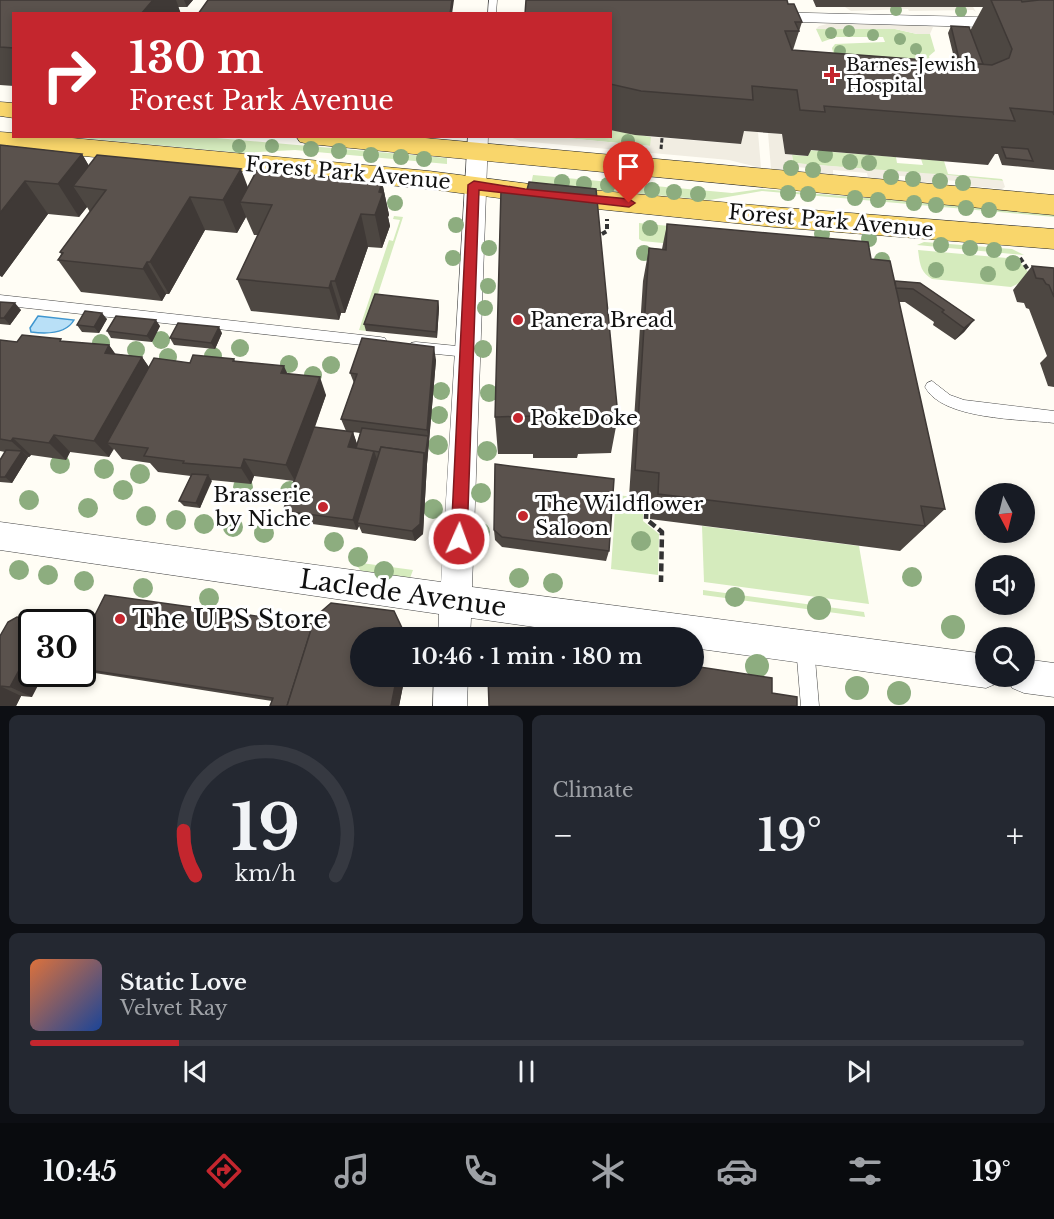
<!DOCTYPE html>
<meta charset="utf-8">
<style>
body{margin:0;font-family:"Libre Baskerville",serif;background:#242831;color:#f1f3f6;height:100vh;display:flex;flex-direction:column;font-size:22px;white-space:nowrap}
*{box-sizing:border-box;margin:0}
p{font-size:20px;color:#9ea1a6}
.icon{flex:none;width:33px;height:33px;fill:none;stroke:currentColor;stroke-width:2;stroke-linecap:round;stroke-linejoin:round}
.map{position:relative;height:706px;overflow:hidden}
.drawer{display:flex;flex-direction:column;gap:9px;padding:9px;background:#0d0f14;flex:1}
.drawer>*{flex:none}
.guide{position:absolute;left:12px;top:12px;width:600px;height:126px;border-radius:0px;box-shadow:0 3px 9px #0003;background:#c4262e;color:#fff;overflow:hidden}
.needle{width:39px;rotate:173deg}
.fabs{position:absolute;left:975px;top:483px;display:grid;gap:12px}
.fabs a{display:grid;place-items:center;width:60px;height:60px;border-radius:50%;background:#171b24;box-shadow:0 3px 9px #0003;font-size:30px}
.speed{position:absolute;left:18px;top:609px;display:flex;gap:12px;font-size:30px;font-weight:700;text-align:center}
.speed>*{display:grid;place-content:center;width:78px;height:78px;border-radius:50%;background:#171b24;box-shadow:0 3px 9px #0003;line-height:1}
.speed .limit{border:3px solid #111;border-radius:9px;background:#fff;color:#111}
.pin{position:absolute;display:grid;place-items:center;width:51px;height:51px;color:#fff;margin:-62px -26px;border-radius:50% 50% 50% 0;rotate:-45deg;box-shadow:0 0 6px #0007}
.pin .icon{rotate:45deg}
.me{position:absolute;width:66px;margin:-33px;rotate:2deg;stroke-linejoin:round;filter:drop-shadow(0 0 4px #0008)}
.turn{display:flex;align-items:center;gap:21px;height:126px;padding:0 18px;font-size:27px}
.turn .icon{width:78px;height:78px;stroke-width:2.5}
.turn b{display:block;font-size:42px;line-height:51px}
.big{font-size:45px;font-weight:600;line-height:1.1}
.drawer .tile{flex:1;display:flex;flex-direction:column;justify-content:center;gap:9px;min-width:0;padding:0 21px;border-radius:9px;background:#242831}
.drawer .dial{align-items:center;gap:0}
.dial svg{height:156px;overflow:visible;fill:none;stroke:#363941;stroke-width:7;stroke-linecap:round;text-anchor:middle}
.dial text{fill:#f1f3f6;stroke:none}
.song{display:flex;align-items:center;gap:18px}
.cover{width:72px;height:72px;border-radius:9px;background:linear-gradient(135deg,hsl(20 70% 55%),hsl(220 70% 35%))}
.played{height:6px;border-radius:3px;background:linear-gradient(90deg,#c4262e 15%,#363941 15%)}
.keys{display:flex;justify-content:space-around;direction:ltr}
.heat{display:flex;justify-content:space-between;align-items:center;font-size:33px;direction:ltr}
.drawer .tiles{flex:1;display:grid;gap:9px;grid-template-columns:1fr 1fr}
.tile:last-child{grid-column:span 2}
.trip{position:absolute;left:350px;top:627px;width:354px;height:60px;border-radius:30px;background:#171b24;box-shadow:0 3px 9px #0003;font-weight:600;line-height:60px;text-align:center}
.tabs{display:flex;height:96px;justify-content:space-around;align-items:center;background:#090b0e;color:#9ea1a6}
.tabs .icon{width:42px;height:42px}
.tabs .current{color:#c4262e}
.tabs b{font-size:27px;color:#f1f3f6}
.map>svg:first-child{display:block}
.green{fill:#d5ebbd}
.plaza{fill:#f1ede2}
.water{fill:#b9e0f7;stroke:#3f96cf;stroke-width:1.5}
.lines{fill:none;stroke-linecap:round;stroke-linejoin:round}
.service-casing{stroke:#444;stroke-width:1}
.minor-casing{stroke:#444;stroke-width:1}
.primary-casing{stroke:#222;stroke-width:1}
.path-far2{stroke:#333;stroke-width:3;stroke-dasharray:4.5 2;stroke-linecap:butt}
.path-far1{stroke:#333;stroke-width:4;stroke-dasharray:5 3;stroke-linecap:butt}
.path{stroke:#333;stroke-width:4.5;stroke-dasharray:8 4;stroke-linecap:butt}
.service{fill:#fff;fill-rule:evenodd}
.minor{fill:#fff;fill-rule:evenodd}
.primary{fill:#f9d66b;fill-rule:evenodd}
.tree{fill:#8dad7f}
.wall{fill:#4d4742}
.shaded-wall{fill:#3f3936}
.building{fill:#5a524d;stroke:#3f3936;stroke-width:1.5}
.route{fill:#c4262e;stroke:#7f191e;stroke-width:1.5}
.poi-dot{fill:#c4262e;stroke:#fff;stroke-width:2}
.labels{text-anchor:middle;stroke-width:6;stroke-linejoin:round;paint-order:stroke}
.far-poi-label{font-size:18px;fill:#111;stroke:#fff;text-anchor:start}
.street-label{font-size:21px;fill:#111;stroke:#fff}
.poi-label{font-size:21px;fill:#111;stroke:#fff;text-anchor:start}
.near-street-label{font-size:26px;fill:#111;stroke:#fff}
.near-poi-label{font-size:26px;fill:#111;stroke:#fff;text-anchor:start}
</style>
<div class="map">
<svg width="1054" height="706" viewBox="0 0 1054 706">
<rect width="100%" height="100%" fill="#fffdf5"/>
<g class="green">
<path d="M816 29H895L917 34H930L935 51 929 56 931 66 834 56 832 48 835 44 885 42 883 37H836L822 42Z"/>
<path d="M611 130 651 137V146L555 137 610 136Z"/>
<path d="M70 137H205L447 158V164L295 150 242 153Z"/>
<path d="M807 150 896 157 897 163 923 165 921 159 944 161 948 174 1002 179 1003 181 793 163 792 155 808 156Z"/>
<path d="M533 175 732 193 761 189 1054 214V217L762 191 710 200 531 184Z"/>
<path d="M394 216 403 217 366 331 359 330 389 240 393 241 400 220 393 219Z"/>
<path d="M639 223 669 226 673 244 642 241 639 239Z"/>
<path d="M924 242 1012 249 1024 255 917 245Z"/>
<path d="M918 250 1018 259 1032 277 1011 287 932 279C920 272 920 264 918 250Z"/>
<path d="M616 495 644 498 643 521 659 534 658 575 611 569Z"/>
<path d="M702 526 859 546 869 604 704 582Z"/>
<path d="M354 562 413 570 410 578 361 571Z"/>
<path d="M703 590 864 612 865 617 703 595Z"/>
</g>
<g class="plaza">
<path d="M845 7H973L976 12 973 10 909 11 908 9 851 11Z"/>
<path d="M827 24 926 25 933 27 930 34H917L895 29H816L819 26Z"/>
<path d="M740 131 758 132 761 168 729 160 520 141 510 137H555L650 146 651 137 740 144Z"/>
<path d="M768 133 782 134 785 154 792 155 793 163 949 175 1003 181 1005 187 1002 189 970 186 968 182 934 179V183L920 182 918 177 884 175 885 179 868 178 867 173 833 170V175L819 174 818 169 785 166V170L771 169Z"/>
</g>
<path class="water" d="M38 316 74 320C66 334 46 334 31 332L30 328Z"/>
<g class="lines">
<g class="service-casing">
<g id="service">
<path d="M489 0H497L496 14H488Z"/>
<path d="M0 295 380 337 385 338 387 342 385 346 380 347 0 305Z"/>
<path d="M416 342 467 347 472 348 474 352 472 356 467 357 416 352 411 351 409 347 411 343Z"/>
<path d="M932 381 950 395 964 400 1054 411V423C1021 419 942 420 925 387L927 383Z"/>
<path d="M805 638 811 641 814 647 819 706H801L796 647 799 641Z"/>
</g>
</g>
<g class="minor-casing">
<g id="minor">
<path d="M767 12 1054 19V29L761 21 759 17Z"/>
<path d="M468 136H488L472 587 986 654V676H1001L998 683 986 688 693 648V638H612L471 618 470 638H438L439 614 0 550V522L441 582Z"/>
<path d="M1024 659 1054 663V697L1024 693 1012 688 1007 676H1024Z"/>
<path d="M434 676H468L467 706H433Z"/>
</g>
</g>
<g class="primary-casing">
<g id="primary">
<path d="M0 102 14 103V118L0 116Z"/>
<path d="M0 132 14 133V136H50L429 171 538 185 774 207 1054 229V249L774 227 538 203 429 189 0 148Z"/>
<path d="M296 136H403L1054 195V215L309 144 300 142Z"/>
</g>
</g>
<path class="path-far2" d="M661 149 662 138"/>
<g class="path-far1">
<path d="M595 238 607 231V219"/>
<path d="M1020 258 1031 274"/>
</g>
<path class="path" d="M647 499 646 519 662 532 661 582"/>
<use href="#service" class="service"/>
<use href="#minor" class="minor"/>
<use href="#primary" class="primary"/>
</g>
<g class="tree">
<circle cx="896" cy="10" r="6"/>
<circle cx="961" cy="11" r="6"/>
<circle cx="849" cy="31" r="6"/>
<circle cx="831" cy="33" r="6"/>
<circle cx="873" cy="35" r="6"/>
<circle cx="900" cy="39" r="6"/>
<circle cx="916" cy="49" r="6"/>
<circle cx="840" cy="51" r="6"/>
<circle cx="628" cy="141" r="7"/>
<circle cx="239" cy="146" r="7"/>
<circle cx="272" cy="146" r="7"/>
<circle cx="311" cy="149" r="8"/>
<circle cx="339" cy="151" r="8"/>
<circle cx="371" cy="155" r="8"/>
<circle cx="825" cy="155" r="8"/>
<circle cx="401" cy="157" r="8"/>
<circle cx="424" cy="159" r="8"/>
<circle cx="850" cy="162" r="8"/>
<circle cx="869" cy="163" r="8"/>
<circle cx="791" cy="168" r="8"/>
<circle cx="813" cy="170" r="8"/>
<circle cx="891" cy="177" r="8"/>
<circle cx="913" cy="179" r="8"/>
<circle cx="940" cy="181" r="8"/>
<circle cx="562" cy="182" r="8"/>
<circle cx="963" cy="183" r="8"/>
<circle cx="584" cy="184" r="8"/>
<circle cx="608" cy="185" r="8"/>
<circle cx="629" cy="188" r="8"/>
<circle cx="652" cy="190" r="8"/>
<circle cx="674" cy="192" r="8"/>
<circle cx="788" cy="193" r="8"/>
<circle cx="698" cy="194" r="8"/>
<circle cx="808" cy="194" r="8"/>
<circle cx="855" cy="198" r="8"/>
<circle cx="878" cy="200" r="8"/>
<circle cx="395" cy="203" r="8"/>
<circle cx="914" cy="203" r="8"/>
<circle cx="936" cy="205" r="8"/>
<circle cx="966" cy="208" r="8"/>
<circle cx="989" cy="210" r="8"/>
<circle cx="456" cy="225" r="8"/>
<circle cx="650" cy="228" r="8"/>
<circle cx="822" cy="234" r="8"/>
<circle cx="869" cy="239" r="8"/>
<circle cx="941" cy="245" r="8"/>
<circle cx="489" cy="248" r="8"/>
<circle cx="970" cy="248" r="8"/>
<circle cx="994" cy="250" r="8"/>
<circle cx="644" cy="253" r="8"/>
<circle cx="453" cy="258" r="8"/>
<circle cx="882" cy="260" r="8"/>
<circle cx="1013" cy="263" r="8"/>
<circle cx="936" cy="270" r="8"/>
<circle cx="988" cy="274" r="8"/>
<circle cx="488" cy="286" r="8"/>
<circle cx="485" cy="308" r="8"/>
<circle cx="161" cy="340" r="9"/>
<circle cx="101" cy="343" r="9"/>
<circle cx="240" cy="348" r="9"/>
<circle cx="483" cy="349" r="9"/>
<circle cx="136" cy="350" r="9"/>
<circle cx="213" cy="356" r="9"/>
<circle cx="168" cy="357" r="9"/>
<circle cx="289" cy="364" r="9"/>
<circle cx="331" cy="365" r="9"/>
<circle cx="313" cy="375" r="9"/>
<circle cx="441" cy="391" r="9"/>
<circle cx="489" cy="393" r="9"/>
<circle cx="439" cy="415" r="9"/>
<circle cx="438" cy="445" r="10"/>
<circle cx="487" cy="451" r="10"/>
<circle cx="60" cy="464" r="10"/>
<circle cx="104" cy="469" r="10"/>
<circle cx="140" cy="474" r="10"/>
<circle cx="243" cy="487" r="10"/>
<circle cx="123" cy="490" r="10"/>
<circle cx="290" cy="491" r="10"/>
<circle cx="481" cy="493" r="10"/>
<circle cx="29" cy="500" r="10"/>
<circle cx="88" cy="508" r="10"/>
<circle cx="433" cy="509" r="10"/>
<circle cx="146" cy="516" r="10"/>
<circle cx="176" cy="520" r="10"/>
<circle cx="204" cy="524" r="10"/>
<circle cx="233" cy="527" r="10"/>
<circle cx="480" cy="532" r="10"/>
<circle cx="264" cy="533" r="10"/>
<circle cx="641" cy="541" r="10"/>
<circle cx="334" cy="542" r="10"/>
<circle cx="358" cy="557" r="10"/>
<circle cx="19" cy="570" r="10"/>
<circle cx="384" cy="571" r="10"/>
<circle cx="48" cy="575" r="10"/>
<circle cx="912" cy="577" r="10"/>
<circle cx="519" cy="578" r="10"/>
<circle cx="84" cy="581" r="10"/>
<circle cx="553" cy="583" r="10"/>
<circle cx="143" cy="588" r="10"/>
<circle cx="735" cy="597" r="10"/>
<circle cx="209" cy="598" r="10"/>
<circle cx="819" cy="608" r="12"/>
<circle cx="953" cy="627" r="12"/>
<circle cx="757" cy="666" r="12"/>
<circle cx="857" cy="688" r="12"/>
<circle cx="899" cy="693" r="12"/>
</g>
<g class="wall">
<path d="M0 0H193L187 7H178L181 14H14V86L0 85Z"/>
<path d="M813 0H1054V170L1002 165 998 154H995L988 165 811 150 808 156 785 154 782 134 744 131 741 144 635 135 610 130V14L788 4 802 22 793 50 955 62 948 33 951 26 970 31 983 7H816Z"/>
<path d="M0 145 82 154 89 166 248 187 382 182 389 215 388 217 390 226 382 248 368 247 345 313H341L339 320 251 311 237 279 258 235H254L246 217 237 233 205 230 169 294H166L162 301 81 292 58 260 61 254 60 252 90 212 87 207 79 217 48 214 2 277 0 276Z"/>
<path d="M667 224 871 259 895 281 920 283 974 320 964 332 955 340 933 325 934 322 905 302H899L945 509 900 551 650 519 651 499 629 497 643 281 649 248 662 249Z"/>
<path d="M1032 266 1054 268V387L1048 386 1040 363 1047 356 1029 309 1026 308 1024 303 1017 302 1013 290Z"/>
<path d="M438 301 439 308 437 338 366 331 364 324Z"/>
<path d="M0 302 21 310 10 325 0 324Z"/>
<path d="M107 319 99 333 82 332 77 325Z"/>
<path d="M160 326 152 342 111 338 107 331Z"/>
<path d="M222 333 215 349 174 345 170 338Z"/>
<path d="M0 340 17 342H63L109 345 115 354 142 357 149 367 190 363 234 359 235 361 288 374 326 395 315 427 353 432 357 444 360 433 346 431 341 419 354 383 350 373 436 360 427 464 423 534 415 541 362 533 359 526 357 530 290 521 283 511 294 481 254 476 251 484 211 480 200 508 184 506 179 501 191 476 158 472 150 463 122 459 114 449 109 457 70 452 66 460 31 455 29 457H28L12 483 0 482V460L5 452 0 451Z"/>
<path d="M618 416 611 453 578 454 577 458H533V454H498L495 417Z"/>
<path d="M494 530 609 551 606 561 502 547 495 540Z"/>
<path d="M28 619 34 622H32V697L21 696 16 706H0V636Z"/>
<path d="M313 624 408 631 411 638H360V676H405L399 706H270L272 701 82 671V641Z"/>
</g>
<g class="shaded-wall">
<path d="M153 0H176L181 14H141Z"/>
<path d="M184 0H193L187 7Z"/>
<path d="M452 0H454L452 14H450Z"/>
<path d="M82 154 101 187 73 186 87 207 79 217 58 184Z"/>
<path d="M241 169 254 203 240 202 246 217 237 233 223 200Z"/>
<path d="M25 181 48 214 2 277 0 275V213Z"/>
<path d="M382 182 389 215 388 217 390 226 382 248 375 215 379 192Z"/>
<path d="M190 197 205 230 169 294 150 262Z"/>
<path d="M361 214 368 247 345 313 335 281Z"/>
<path d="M147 262 166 294 162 301 143 269Z"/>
<path d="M331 281 341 313 339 320 329 288Z"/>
<path d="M438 301 439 308 437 338 436 332Z"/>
<path d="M15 303 21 310 10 325 4 318Z"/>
<path d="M102 313 107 319 99 333 94 327Z"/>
<path d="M156 320 160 326 152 342 147 336Z"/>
<path d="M974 320 964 332 955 340 964 328Z"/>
<path d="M219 327 222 333 215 349 211 343Z"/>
<path d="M109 345 122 363 105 353Z"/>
<path d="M434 347 436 360 429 442 427 430Z"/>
<path d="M142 357 154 375 107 443 113 449 109 457 94 441Z"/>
<path d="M284 366 292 384 281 373Z"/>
<path d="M320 377 326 395 295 481 286 465Z"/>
<path d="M353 432 357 444 352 459 348 447Z"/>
<path d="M54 435 70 452 66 460 49 443Z"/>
<path d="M428 436 429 442 427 464 423 534 415 541 412 531Z"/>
<path d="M13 438 31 455 29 457 11 441Z"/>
<path d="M22 451 28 457 12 483 5 477Z"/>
<path d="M374 451 378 462 357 523 359 526 357 530 353 520Z"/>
<path d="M244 459 254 476 251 484 241 468Z"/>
<path d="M208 475 212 481 200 508 196 503Z"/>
<path d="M28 619 34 622H32V630L27 628Z"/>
<path d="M32 646V674H44L32 697 10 687Z"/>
<path d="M397 676H405L399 706H391Z"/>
<path d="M0 686 21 696 16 706H0Z"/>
</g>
<g class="building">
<path d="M0 0H153L141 14H14V48L0 47Z"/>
<path d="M208 0H452L450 14H198Z"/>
<path d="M526 0H787L788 4H794L802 22H795L799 31H785L792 50 992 65 1009 58 1012 49 991 0H1021L1022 2 1039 0H1054V115L1053 112 1010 108 1015 121 824 106 825 112 800 110 797 90 752 86 753 100 641 91 610 84V14H525Z"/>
<path d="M951 26 969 27 983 64 960 63Z"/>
<path d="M0 145 82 154 58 184 25 181 0 213Z"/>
<path d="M1002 147 1028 149 1033 161 1006 158Z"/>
<path d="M97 155 241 169 223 200 190 197 150 262H147L143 269 58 260 63 253 60 252 106 190 73 186Z"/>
<path d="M257 170 382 182 379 192 383 193 375 215 361 214 335 281H331L329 288 237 279 272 205 240 202Z"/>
<path d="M529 182 596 189 618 416H581V420L534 421 533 416 495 417 501 190H527Z"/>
<path d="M667 224 868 242 871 259 890 261 945 509 921 506 925 526 658 494 659 473 635 470 649 248 666 250Z"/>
<path d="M1032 266 1054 268V297L1049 285 1046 284 1043 279 1036 278Z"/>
<path d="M895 281 920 283 974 320 964 328 942 312 944 310 913 289 896 288Z"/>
<path d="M375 294 438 301 436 332 364 324Z"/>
<path d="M0 302 15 303 4 318H0Z"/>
<path d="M85 311 102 313 94 327 77 325Z"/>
<path d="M116 316 156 320 147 336 107 331Z"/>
<path d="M178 323 219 327 211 343 170 338Z"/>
<path d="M22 335 61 339 60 341 109 345 105 353 142 357 94 441 54 435 49 443 13 438 11 441 0 439V340L17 342Z"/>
<path d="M362 338 434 347 427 430 341 419 357 374 350 373Z"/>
<path d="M193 355 234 359 233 361 284 366 281 373 320 377 286 465 244 459 241 468 183 463 184 461 144 456 148 448 107 443 154 358 190 363Z"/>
<path d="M314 427 353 432 348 447 374 451 353 520 283 511Z"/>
<path d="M362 428 428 436 425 459 424 453 381 447 379 452 356 448Z"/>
<path d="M381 447 424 453 420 524 412 531 357 523Z"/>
<path d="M6 450 22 451 5 477H0V460Z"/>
<path d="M495 464 614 479 609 551 502 537 494 530Z"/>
<path d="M192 474 208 475 196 503 179 501Z"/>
<path d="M105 595 313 624 287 706H270L273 698 82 669V641Z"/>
<path d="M331 603 394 611 403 630 408 631 407 638H360V676H397L391 706H287L315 617Z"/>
<path d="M17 617 28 619 27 628 32 629V646L10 687 0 686V636L8 622Z"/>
<path d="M693 666 772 678V693L797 697V706H489L488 676H693Z"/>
</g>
<path class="route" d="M474 181 525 189 629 199 635 203 629 207 479 190 467 539 464 545 459 547 453 545 451 539 468 185Z"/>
<g class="poi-dot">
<path d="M829 66h6v6h6v6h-6v6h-6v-6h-6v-6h6z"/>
<circle cx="518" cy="320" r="6"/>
<circle cx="518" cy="418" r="6"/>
<circle cx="323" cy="507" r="6"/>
<circle cx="523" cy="516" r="6"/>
<circle cx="120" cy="619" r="6"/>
</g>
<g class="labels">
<g class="far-poi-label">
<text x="846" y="71">Barnes-Jewish<tspan x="846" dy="21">Hospital</tspan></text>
</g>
<g class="street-label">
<text transform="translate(348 173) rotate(5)" y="7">Forest Park Avenue</text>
<text transform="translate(831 221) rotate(5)" y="7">Forest Park Avenue</text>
</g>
<g class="poi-label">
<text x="530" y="327">Panera Bread</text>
<text x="530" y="425">PokeDoke</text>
<text x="311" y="502" text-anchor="end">Brasserie<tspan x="311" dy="24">by Niche</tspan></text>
<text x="535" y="511">The Wildflower<tspan x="535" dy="24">Saloon</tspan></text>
</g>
<g class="near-street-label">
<text transform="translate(403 593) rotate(8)" y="9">Laclede Avenue</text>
</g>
<g class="near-poi-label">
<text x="132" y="628">The UPS Store</text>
</g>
</g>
</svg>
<div class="fabs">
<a><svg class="needle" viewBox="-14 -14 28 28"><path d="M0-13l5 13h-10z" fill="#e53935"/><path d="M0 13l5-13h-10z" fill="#9ea1a6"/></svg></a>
<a><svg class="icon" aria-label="sound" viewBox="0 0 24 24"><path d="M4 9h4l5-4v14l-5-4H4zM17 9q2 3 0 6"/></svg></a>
<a><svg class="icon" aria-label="search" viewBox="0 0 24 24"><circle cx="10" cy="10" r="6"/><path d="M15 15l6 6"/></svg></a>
</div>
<div class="speed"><div class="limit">30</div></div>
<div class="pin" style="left:629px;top:203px;background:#d93025"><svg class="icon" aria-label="arrive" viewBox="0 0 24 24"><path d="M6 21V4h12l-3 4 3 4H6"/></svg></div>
<svg class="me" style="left:459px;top:539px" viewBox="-20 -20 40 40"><circle r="17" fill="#c4262e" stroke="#fff" stroke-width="3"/><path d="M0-11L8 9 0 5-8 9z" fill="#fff"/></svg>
<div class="trip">10:46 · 1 min · 180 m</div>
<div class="guide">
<div class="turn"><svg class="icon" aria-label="right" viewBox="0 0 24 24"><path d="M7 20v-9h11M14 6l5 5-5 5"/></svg><div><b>130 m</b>Forest Park Avenue</div></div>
</div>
</div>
<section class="drawer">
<div class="tiles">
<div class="tile dial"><svg viewBox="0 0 100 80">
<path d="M14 69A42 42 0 1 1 86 69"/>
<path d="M14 69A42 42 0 0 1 8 46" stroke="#c4262e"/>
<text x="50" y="56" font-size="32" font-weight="700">19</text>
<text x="50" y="72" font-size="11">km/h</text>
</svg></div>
<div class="tile"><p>Climate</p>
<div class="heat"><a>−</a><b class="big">19°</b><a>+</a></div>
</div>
<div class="tile">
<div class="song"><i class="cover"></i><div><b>Static Love</b><p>Velvet Ray</p></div></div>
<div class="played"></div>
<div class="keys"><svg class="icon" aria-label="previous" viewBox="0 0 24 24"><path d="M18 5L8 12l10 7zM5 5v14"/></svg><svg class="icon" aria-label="pause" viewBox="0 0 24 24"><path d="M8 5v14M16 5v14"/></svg><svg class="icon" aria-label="next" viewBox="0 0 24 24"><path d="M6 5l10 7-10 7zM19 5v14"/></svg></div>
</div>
</div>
</section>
<nav class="tabs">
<b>10:45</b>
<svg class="icon current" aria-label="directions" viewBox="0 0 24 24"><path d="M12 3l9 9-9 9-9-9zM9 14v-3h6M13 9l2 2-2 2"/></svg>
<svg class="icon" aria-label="music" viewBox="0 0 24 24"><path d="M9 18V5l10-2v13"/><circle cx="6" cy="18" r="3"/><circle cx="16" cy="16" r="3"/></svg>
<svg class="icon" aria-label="phone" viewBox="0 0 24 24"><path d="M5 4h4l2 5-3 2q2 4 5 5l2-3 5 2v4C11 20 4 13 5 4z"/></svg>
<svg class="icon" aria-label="climate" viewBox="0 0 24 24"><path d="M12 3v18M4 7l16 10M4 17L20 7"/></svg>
<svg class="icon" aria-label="car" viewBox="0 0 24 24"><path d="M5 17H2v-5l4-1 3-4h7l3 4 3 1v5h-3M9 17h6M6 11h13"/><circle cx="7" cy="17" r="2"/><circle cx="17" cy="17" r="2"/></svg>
<svg class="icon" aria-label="filters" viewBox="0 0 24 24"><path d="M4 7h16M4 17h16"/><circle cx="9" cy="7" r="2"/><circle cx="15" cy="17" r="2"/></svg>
<b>19°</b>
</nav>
